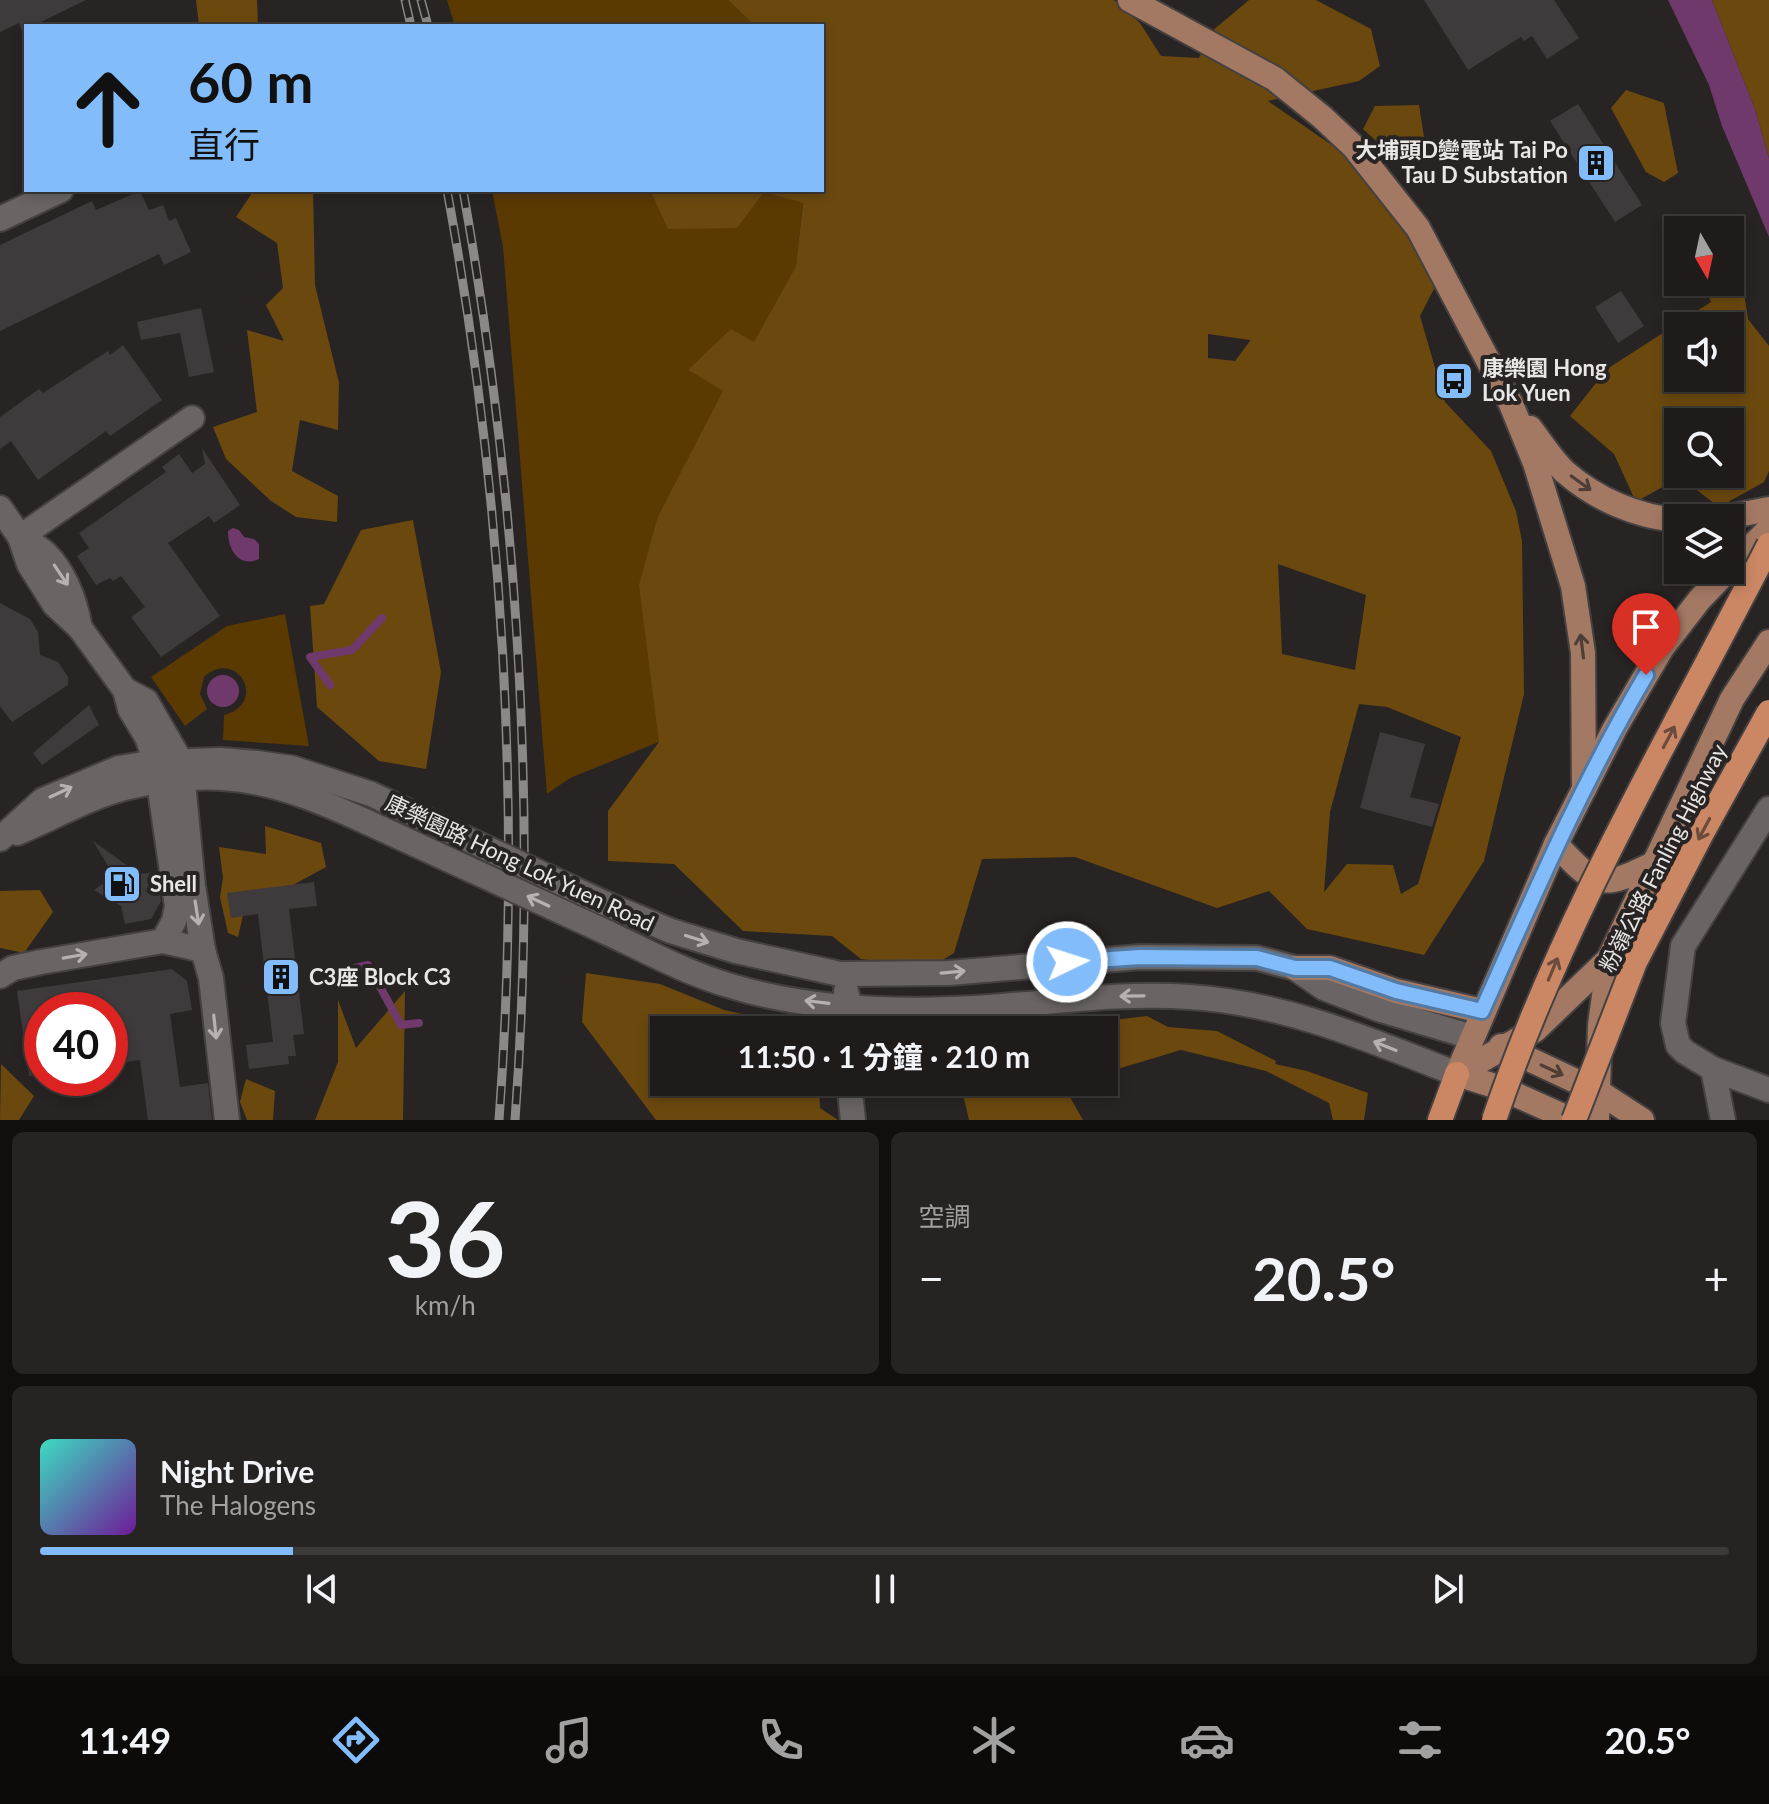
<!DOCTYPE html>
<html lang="zh-TW">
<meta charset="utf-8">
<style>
body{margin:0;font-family:Lato,"Noto Sans TC",sans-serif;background:#262423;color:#f1f3f6;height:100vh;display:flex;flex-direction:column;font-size:30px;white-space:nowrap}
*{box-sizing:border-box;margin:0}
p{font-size:26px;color:#a1a1a2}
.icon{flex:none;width:44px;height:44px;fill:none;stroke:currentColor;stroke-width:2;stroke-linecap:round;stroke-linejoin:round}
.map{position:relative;height:1120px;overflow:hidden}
.details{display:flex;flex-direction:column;gap:12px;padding:12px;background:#100f0e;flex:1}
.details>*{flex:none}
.hud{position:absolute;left:24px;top:24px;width:800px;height:168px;border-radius:0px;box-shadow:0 4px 12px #0003,0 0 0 2px #3c3939;background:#82bcfa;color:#111;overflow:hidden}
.needle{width:52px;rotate:171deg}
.tools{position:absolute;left:1664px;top:216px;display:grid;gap:16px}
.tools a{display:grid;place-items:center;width:80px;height:80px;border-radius:0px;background:#1e1b1a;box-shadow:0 4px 12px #0003,0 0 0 2px #3c3939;font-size:40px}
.speed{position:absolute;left:24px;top:992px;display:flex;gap:16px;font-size:40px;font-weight:700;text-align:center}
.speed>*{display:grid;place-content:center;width:104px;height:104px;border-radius:50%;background:#1e1b1a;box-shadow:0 4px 12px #0003,0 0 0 2px #3c3939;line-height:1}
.speed .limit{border:12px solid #d22;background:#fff;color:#111}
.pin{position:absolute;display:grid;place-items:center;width:68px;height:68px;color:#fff;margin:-82px -34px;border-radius:50% 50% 50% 0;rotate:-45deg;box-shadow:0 0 8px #0007}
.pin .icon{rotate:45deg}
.me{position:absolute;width:88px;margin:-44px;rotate:86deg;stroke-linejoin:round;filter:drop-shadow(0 0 6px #0008)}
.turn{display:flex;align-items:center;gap:28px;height:168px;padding:0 32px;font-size:36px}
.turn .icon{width:104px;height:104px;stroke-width:2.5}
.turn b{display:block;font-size:56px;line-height:68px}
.big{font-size:60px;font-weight:700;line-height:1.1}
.details .tile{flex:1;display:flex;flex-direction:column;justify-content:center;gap:12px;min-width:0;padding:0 28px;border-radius:12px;background:#262423}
.details .dial{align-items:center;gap:0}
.dial b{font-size:104px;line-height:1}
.song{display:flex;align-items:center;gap:24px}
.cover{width:96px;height:96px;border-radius:12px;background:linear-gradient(135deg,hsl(170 70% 55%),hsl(280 70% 35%))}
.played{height:8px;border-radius:4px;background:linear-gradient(90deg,#82bcfa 15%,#3c3939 15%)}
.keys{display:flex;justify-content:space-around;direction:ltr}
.heat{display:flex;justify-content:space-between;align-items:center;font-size:44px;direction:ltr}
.details .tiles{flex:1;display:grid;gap:12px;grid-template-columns:1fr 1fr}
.tile:last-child{grid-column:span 2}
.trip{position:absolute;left:650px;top:1016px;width:468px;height:80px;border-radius:0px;background:#1e1b1a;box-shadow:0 4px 12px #0003,0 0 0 2px #3c3939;font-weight:700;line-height:80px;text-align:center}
.menu{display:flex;height:128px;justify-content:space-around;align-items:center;background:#0c0b0a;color:#a1a1a2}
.menu .icon{width:56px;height:56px}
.menu .selected{color:#82bcfa}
.menu b{font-size:36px;color:#f1f3f6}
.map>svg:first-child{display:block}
.green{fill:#5b3a01}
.forest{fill:#6b480e;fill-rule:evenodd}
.water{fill:#70396c}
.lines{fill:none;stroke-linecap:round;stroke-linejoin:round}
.stream{stroke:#70396c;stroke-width:8}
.building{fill:#3f3b3c}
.minor-casing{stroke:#454141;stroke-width:28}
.major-casing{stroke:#454141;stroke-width:28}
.highway-casing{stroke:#454141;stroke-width:28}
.minor{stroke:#6a6564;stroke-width:24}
.major{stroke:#a47964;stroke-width:24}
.highway{stroke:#cb8764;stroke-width:24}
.rail-casing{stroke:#8b8887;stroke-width:9}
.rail{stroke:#282423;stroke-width:6;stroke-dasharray:18;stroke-linecap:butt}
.minor-bridge-casing{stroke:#454141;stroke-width:28;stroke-linecap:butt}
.highway-bridge-casing{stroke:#454141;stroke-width:28;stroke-linecap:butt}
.minor-bridge{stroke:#6a6564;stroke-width:24}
.highway-bridge{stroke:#cb8764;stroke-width:24}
.oneway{stroke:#4d3e36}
.oneway2{stroke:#b6b2b2}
.oneway3{stroke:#694c3d}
.route-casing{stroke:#547aa2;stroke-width:20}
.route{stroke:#82bcfa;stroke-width:14}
.labels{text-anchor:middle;stroke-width:8;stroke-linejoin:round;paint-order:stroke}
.poi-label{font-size:22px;font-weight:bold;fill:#e9e6e6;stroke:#282423;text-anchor:start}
.street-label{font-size:22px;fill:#e9e6e6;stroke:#282423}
</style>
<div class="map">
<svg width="1769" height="1120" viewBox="0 0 1769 1120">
<rect width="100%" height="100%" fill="#282423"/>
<g class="green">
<path d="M447 0H728L755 26H455Z"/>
<path d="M492 190H650L669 229 764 191 803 202 796 266 754 343 688 370 724 391 658 516 659 742 570 778 547 794 503 247Z"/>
<path d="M285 614 309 746 223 740 224 715C269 703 237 647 204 677L200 694 207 709 185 726 151 677 227 626Z"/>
</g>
<g class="forest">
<path d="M196 0H257L258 26H199Z"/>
<path d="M728 0H1114L1140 23 1161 56 1199 58 1212 31 1249 0H1316L1371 29 1380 66 1359 81 1268 101 1339 150 1413 236 1437 283 1420 316 1445 402 1491 451 1516 511 1522 541 1524 694 1484 861 1424 955 1307 929 1269 891 1217 908 1075 857 982 859 954 953 931 967 861 959 832 936 743 931 674 864 608 861V811L659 742 639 585 658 516 723 391 688 370 731 329 754 342 796 266 803 203 764 192 737 228 668 229 650 190H822V26H755ZM1208 334 1250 340V341L1235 361 1208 358ZM1278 564 1366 595 1355 670 1282 654ZM1359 704 1387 707 1461 737 1418 884 1401 894 1393 865 1347 864 1324 892 1330 812Z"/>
<path d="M1712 0H1769V158L1756 112Z"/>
<path d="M1626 90 1664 103 1678 173 1664 182 1646 172 1611 108Z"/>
<path d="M1419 105 1426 150 1398 161 1363 129 1375 106Z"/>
<path d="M254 190H313L315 285 339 383 338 430 300 420 292 471 338 496 337 522 296 517 271 501 226 459 213 427 257 412 247 330 284 341 266 305 283 288 277 243 236 217Z"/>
<path d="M1736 243 1748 319 1769 346V471L1764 482 1719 507 1680 477 1636 502 1614 454 1570 416 1607 369 1711 302 1704 282H1730V244ZM1678 326H1730V378H1678ZM1678 422H1730V474H1678Z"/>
<path d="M413 520 441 672 426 769 379 761 317 707 310 606 324 604 361 530Z"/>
<path d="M265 826 321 843 326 867 271 897 246 902 238 937 228 933 220 897 223 878 219 847 266 854Z"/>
<path d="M40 890 53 912 24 953 0 948V891Z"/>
<path d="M586 973 660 984 724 1010 816 1030H664V1082H819L820 1108 838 1120H656L582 1022Z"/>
<path d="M405 991 403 1120H315L338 1062V1000L356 1048Z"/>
<path d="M1147 1016 1168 1027 1217 1031 1276 1061 1275 1064 1307 1071 1368 1093 1364 1120H1333L1329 1103 1266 1071 1181 1050 1104 1073V1030H1031Z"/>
<path d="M1 1064 34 1096 19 1120H0Z"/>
<path d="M246 1079 275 1091 273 1120H247L240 1102Z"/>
<path d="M960 1082H1082L1071 1099 1083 1120H969Z"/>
</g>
<g class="water">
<path d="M1668 0H1712L1756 112 1769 158V237L1722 126 1709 85Z"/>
<path d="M233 528 239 530 244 537 254 539 259 544V559C239 568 228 550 228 531Z"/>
<circle cx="223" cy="691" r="16"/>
</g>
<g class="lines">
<g class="stream">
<path d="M330 685 310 657 352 650 382 618"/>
<path d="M342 971 368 965 401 1025 419 1023"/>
</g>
</g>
<g class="building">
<path d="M0 0H86L33 26H26L22 31 19 23 0 32Z"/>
<path d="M1424 0H1554L1579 38 1547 59 1532 36 1524 41 1521 37 1468 70Z"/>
<path d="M1578 104 1642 205 1615 222 1550 121Z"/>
<path d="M140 191 149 210 163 205 169 221 176 218 191 252 164 265 159 254 0 331V245L92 201 96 210Z"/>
<path d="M1621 291 1644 326 1618 343 1595 307Z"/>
<path d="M201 308 214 372 189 377 180 333 141 340 137 322Z"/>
<path d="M123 345 162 400 110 436 106 431 38 480 11 441 0 449V417L39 389 43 393 108 351 110 355Z"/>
<path d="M202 448 240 505 214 523 209 516 168 543 220 616 161 657 131 617 145 607 121 576 113 581 110 578 96 585 77 556 89 548 79 533 166 472 162 467 179 454 192 473 205 464Z"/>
<path d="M0 603 30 619 38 632 40 655 58 662 68 677V685L12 722 0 706Z"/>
<path d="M89 705 99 725 42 765 33 753Z"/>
<path d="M1380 732 1425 744 1410 797 1439 804 1432 827 1360 808Z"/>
<path d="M93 841 139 874 157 872 161 901 151 919 125 924 121 906 94 890 114 876Z"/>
<path d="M314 882 317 906 289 909 304 1034 293 1035 296 1056H288L289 1064 249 1069 246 1045 273 1042 258 914 231 918 227 893Z"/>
<path d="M172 969 187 981 192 1010 170 1014 180 1087 208 1083 212 1120H148L140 1060 110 1064V1010H42V1075L29 1076 17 991Z"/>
</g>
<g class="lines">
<g class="minor-casing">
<g id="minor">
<path d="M0 219 61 190"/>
<path d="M0 508 20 537 29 564 55 605 80 628 125 690 130 709 147 737 156 762 177 906 174 921 163 941"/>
<path d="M20 537 192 418"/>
<path d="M20 537C28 542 39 547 46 554 66 574 75 601 80 628"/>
<path d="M125 690 146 701 181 762 193 886 203 950 211 978 227 1120"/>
<path d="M1769 809 1683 946 1673 1023 1678 1045 1685 1052 1713 1069 1769 1090"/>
<path d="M17 833C53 818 87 798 125 788 222 764 282 783 369 823"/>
<path d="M0 839 43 800 119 768 156 762 221 760 257 763 292 768 371 794"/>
<path d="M604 903 671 931 736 951 840 974 949 973 1140 957 1257 958 1295 968 1324 988 1378 1009 1472 1037"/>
<path d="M608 933C648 952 689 974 731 986 813 1011 905 1013 990 1007 1057 1002 1123 992 1190 997 1285 1003 1370 1040 1457 1074"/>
<path d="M0 976 13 968 41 962 163 941 203 950"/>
<path d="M846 991 855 1030"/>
<path d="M1713 1069 1723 1120"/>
<path d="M849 1082 853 1120"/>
</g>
</g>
<g class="major-casing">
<g id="major">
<path d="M1130 0 1275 79 1322 117 1354 147 1418 228 1511 404 1535 463 1573 586 1583 653 1584 789"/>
<path d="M1530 428C1541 442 1552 460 1565 472 1596 499 1637 517 1678 520"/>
<path d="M1722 518 1769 509"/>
<path d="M1730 568 1769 529"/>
<path d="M1556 844C1597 889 1602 889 1655 863"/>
<path d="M1295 968H1330L1396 991 1482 1011"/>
<path d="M1501 1046 1599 1092 1642 1120"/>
<path d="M1457 1074 1556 844 1615 728 1662 648 1700 599 1728 570"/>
<path d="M1457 1074 1535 1030 1609 959"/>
<path d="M1457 1074 1501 1088 1572 1120"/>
<path d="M1597 1120 1600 1025 1609 959 1732 699 1769 642"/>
</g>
</g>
<g class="highway-casing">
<path id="highway" d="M1440 1120 1457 1074"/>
</g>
<use href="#minor" class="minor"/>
<use href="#major" class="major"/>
<use href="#highway" class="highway"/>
<g class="rail-casing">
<g id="rail">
<path d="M405 0 411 26"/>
<path d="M421 0 428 26"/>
<path d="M447 190C503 495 522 811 499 1120"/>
<path d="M463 190C517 496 538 810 515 1120"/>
</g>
</g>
<use href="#rail" class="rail"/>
<g class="minor-bridge-casing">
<g id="minor-bridge">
<path d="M371 794 604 903"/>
<path d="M369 823 608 933"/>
</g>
</g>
<g class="highway-bridge-casing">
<g id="highway-bridge">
<path d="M1494 1120C1562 918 1672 734 1769 545"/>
<path d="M1574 1120 1635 962 1702 833 1769 712"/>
</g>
</g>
<use href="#minor-bridge" class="minor-bridge"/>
<use href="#highway-bridge" class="highway-bridge"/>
</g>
<defs><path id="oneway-shaft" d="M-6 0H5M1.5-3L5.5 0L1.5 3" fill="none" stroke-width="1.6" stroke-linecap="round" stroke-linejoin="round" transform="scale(2)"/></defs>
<g class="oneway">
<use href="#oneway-shaft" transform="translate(1581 483) rotate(36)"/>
<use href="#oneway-shaft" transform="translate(1582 646) rotate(-97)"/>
<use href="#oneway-shaft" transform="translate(1552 1070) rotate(25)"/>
</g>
<g class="oneway2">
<use href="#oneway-shaft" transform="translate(61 575) rotate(56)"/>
<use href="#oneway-shaft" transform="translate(61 792) rotate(-25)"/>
<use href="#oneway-shaft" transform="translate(538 901) rotate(-155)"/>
<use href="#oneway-shaft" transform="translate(197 913) rotate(81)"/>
<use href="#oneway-shaft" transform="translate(697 939) rotate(17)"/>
<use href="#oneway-shaft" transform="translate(75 956) rotate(-10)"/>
<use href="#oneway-shaft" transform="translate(953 972) rotate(-5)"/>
<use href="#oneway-shaft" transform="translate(1132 996) rotate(179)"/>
<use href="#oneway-shaft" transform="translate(817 1002) rotate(-173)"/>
<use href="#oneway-shaft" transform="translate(215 1027) rotate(84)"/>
<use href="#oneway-shaft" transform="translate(1385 1046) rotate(-158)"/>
</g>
<g class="oneway3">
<use href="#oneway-shaft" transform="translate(1669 737) rotate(-62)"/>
<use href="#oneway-shaft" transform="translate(1704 829) rotate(118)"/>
<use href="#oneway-shaft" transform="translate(1553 969) rotate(-67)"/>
</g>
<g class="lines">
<g class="route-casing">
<path id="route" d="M1067 962 1140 957 1257 958 1295 968H1330L1396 991 1482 1011C1533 897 1582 783 1646 675"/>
</g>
<use href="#route" class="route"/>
</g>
<defs>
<g id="building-square" transform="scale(2)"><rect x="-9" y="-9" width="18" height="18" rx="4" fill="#82bcfa" stroke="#282423"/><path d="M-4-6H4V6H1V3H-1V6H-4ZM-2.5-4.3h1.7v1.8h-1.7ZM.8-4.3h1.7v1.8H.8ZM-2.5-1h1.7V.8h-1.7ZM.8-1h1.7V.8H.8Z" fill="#111"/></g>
<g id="bus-square" transform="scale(2)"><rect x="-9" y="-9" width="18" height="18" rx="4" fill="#82bcfa" stroke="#282423"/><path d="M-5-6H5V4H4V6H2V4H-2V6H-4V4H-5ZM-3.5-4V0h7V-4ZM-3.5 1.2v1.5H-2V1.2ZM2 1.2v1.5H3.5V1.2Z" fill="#111"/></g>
<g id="fuel-square" transform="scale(2)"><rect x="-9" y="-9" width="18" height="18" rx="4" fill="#82bcfa" stroke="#282423"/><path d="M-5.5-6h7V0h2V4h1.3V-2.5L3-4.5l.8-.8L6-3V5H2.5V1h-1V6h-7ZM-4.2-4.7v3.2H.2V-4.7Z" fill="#111"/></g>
</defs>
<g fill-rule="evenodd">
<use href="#building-square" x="1596" y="163"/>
<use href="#bus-square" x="1454" y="381"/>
<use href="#fuel-square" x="122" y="884"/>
<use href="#building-square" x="281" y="977"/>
</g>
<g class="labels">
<g class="poi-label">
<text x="1568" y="158" text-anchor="end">大埔頭D變電站 Tai Po<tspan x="1568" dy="25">Tau D Substation</tspan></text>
<text x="1482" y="376">康樂園 Hong<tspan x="1482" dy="25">Lok Yuen</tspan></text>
<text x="150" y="892">Shell</text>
<text x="309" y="985">C3座 Block C3</text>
</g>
<g class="street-label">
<text transform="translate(1663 858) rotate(-63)" y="8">粉嶺公路 Fanling Highway</text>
<text transform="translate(520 863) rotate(25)" y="8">康樂園路 Hong Lok Yuen Road</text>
</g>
</g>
</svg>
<div class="tools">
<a><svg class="needle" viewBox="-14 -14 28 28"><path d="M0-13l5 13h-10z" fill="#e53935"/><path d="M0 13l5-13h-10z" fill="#a1a1a2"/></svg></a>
<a><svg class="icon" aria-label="sound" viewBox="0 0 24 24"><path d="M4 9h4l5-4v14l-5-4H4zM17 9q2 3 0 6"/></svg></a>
<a><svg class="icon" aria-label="search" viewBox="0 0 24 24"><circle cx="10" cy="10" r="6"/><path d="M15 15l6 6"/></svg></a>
<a><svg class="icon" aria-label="layers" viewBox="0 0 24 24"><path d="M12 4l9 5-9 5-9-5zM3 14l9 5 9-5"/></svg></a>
</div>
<div class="speed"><div class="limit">40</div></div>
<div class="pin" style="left:1646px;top:675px;background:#d93025"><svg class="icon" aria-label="arrive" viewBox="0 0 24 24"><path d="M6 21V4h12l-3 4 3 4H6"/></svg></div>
<svg class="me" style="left:1067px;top:962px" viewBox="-20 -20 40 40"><circle r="17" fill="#82bcfa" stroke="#fff" stroke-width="3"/><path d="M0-11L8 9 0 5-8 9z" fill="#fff"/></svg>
<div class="trip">11:50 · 1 分鐘 · 210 m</div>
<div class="hud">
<div class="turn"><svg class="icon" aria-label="ahead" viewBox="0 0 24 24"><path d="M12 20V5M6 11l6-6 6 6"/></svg><div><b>60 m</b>直行</div></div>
</div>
</div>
<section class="details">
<div class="tiles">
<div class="tile dial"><b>36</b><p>km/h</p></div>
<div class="tile"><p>空調</p>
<div class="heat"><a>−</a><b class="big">20.5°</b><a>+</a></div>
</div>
<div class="tile">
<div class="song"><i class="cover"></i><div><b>Night Drive</b><p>The Halogens</p></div></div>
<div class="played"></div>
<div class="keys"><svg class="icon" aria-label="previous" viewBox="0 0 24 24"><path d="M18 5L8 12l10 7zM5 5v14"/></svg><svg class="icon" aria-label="pause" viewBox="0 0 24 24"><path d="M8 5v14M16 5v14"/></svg><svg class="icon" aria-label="next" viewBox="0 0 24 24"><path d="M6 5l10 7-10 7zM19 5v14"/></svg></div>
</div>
</div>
</section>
<nav class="menu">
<b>11:49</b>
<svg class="icon selected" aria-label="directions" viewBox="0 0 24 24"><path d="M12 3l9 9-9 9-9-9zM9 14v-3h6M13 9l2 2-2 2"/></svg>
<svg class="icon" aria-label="music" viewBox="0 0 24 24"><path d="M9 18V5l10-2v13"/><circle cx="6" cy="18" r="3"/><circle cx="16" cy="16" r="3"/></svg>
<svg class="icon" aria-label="phone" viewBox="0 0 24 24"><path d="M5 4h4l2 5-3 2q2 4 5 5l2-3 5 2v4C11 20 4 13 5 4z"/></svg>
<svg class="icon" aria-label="climate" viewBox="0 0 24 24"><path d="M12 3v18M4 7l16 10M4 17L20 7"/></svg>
<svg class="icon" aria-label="car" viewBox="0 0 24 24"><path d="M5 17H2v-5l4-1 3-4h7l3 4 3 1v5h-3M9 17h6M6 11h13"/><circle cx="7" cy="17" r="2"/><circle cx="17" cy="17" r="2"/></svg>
<svg class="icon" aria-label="filters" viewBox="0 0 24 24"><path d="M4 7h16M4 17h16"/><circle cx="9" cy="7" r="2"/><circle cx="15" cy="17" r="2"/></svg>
<b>20.5°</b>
</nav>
